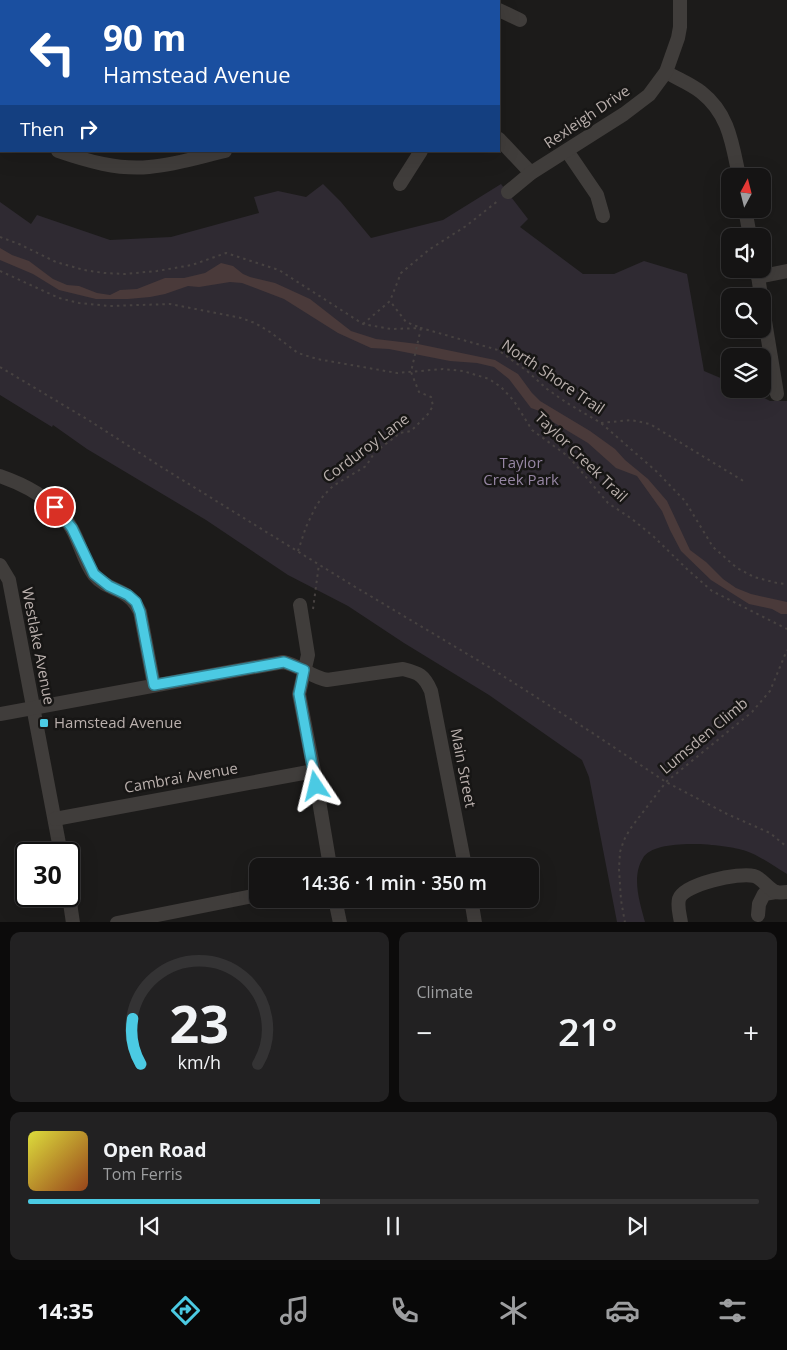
<!DOCTYPE html>
<meta charset="utf-8">
<style>
body{margin:0;font-family:"Open Sans",sans-serif;background:#222122;color:#f1f3f6;height:100vh;display:flex;flex-direction:column;font-size:19px;white-space:nowrap}
*{box-sizing:border-box;margin:0}
p{font-size:16px;color:#9d9ea0}
.icon{flex:none;width:28px;height:28px;fill:none;stroke:currentColor;stroke-width:2;stroke-linecap:round;stroke-linejoin:round}
.map{position:relative;height:922px;overflow:hidden}
.sheet{display:flex;flex-direction:column;gap:10px;padding:10px;background:#0c0b0b;flex:1}
.sheet>*{flex:none}
.guide{position:absolute;left:0px;top:0px;width:500px;height:152px;box-shadow:0 5px 20px #0002,0 0 0 1px #343334;background:#1a4fa0;color:#fff;overflow:hidden}
.needle{width:32px;rotate:7deg}
.controls{position:absolute;left:721px;top:168px;display:grid;gap:10px}
.controls a{display:grid;place-items:center;width:50px;height:50px;border-radius:10px;background:#151414;box-shadow:0 5px 20px #0002,0 0 0 1px #343334;font-size:25px}
.speed{position:absolute;left:15px;top:842px;display:flex;gap:10px;font-size:25px;font-weight:700;text-align:center}
.speed>*{display:grid;place-content:center;width:65px;height:65px;border-radius:50%;background:#151414;box-shadow:0 5px 20px #0002,0 0 0 1px #343334;line-height:1}
.speed .limit{border:2px solid #111;border-radius:8px;background:#fff;color:#111}
.pin{position:absolute;display:grid;place-items:center;width:42px;height:42px;color:#fff;margin:-21px;border:2px solid #fff;border-radius:50%;box-shadow:0 1px 5px #0007}
.me{position:absolute;width:55px;margin:-28px;rotate:350deg;stroke-linejoin:round;filter:drop-shadow(0 0 4px #0008)}
.turn{display:flex;align-items:center;gap:18px;height:105px;padding:0 20px;font-size:22px}
.turn .icon{width:65px;height:65px;stroke-width:2.5}
.turn b{display:block;font-size:35px;line-height:42px}
.then{display:flex;align-items:center;height:48px;padding:0 20px;background:#0003;gap:10px;font-size:19px}
.big{font-size:38px;font-weight:600;line-height:1.1}
.sheet .card{flex:1;display:flex;flex-direction:column;justify-content:center;gap:8px;min-width:0;padding:0 18px;border-radius:10px;background:#222122}
.sheet .dial{align-items:center;gap:0}
.dial svg{height:130px;overflow:visible;fill:none;stroke:#343334;stroke-width:7;stroke-linecap:round;text-anchor:middle}
.dial text{fill:#f1f3f6;stroke:none}
.song{display:flex;align-items:center;gap:15px}
.cover{width:60px;height:60px;border-radius:8px;background:linear-gradient(135deg,hsl(60 70% 55%),hsl(20 70% 35%))}
.played{height:5px;border-radius:2px;background:linear-gradient(90deg,#4bcae3 40%,#343334 40%)}
.keys{display:flex;justify-content:space-around;direction:ltr}
.heat{display:flex;justify-content:space-between;align-items:center;font-size:28px;direction:ltr}
.sheet .tiles{flex:1;display:grid;gap:10px;grid-template-columns:1fr 1fr}
.card:last-child{grid-column:span 2}
.trip{position:absolute;left:249px;top:858px;width:290px;height:50px;border-radius:10px;background:#151414;box-shadow:0 5px 20px #0002,0 0 0 1px #343334;font-weight:600;line-height:50px;text-align:center}
.dock{display:flex;height:80px;justify-content:space-around;align-items:center;background:#080808;color:#9d9ea0}
.dock .icon{width:35px;height:35px}
.dock .selected{color:#4bcae3}
.dock b{font-size:22px;color:#f1f3f6}
.map>svg:first-child{display:block}
.green{fill:#2f2a32}
.water{fill:#4a3a3a}
.lines{fill:none;stroke-linecap:round;stroke-linejoin:round}
.path{stroke:#474241;stroke-width:2;stroke-dasharray:2.5 4;stroke-linecap:butt}
.minor{stroke:#403d3b;stroke-width:14}
.route-casing{stroke:#318394;stroke-width:12}
.route{stroke:#4bcae3;stroke-width:9}
.poi-dot{fill:#4bcae3;stroke:#171615;stroke-width:2}
.labels{text-anchor:middle;stroke-width:5;stroke-linejoin:round;paint-order:stroke}
.street-label{font-size:15px;fill:#bab0ad;stroke:#171615}
.park-label{font-size:15px;fill:#9686a3;stroke:#171615}
.poi-label{font-size:15px;fill:#bab0ad;stroke:#171615;text-anchor:start}
</style>
<div class="map">
<svg width="787" height="923" viewBox="0 0 787 923">
<rect width="100%" height="100%" fill="#1c1b1a"/>
<path class="green" d="M323 184 341 202 371 238 443 220 501 184 528 219 520 227 583 274H614L644 261 687 274 704 371 730 382V389H747L770 401H787V874C774 866 760 856 746 851 726 844 655 837 643 858 631 877 640 903 645 922H617L589 777 582 760 489 695 404 643 348 606 288 575 206 520 87 449 53 425 52 427 0 395V202L31 224 37 215 110 240 171 237 259 213 254 197 278 191 306 197Z"/>
<path class="water" d="M0 248 12 255 29 261 53 279 67 285 79 286 97 293 110 295 120 290 137 289 165 278H184L205 273 221 263 233 266 243 274 250 277 275 283 310 299 351 331 376 339 418 344 495 360 518 374 532 393 540 401 590 431 615 449 625 460 648 479 667 501 690 550 706 562 723 579 736 588 751 594 787 602V614H781L772 609 749 604 711 580 681 551 670 530 662 511 637 476 616 468 588 443 553 422 545 413 531 408 509 379 494 367 477 363 450 361 389 349 371 348 338 333 284 299 242 283 230 282 199 287 188 286 165 294 150 297 128 299H96L59 290 33 274 0 260Z"/>
<g class="lines">
<g class="path">
<path d="M0 237 19 244 56 262 84 270 104 273 125 274 157 271 192 265 226 253 279 270 363 324 391 329 421 328 498 350 527 371 547 389 567 403 601 423 656 471 685 501 713 547 737 568 754 577 777 583 787 584"/>
<path d="M0 271 59 298 79 303 110 306 170 304 241 318 255 323 270 332 298 353 317 359 397 373 443 369 463 371 489 379 501 387 514 401 532 430 569 457 608 503 632 519 653 536 688 570 712 591 787 629"/>
<path d="M363 324 390 301 401 273 430 249 466 226 499 200"/>
<path d="M0 367 90 421 163 468 352 585 489 667 591 732 666 782 727 814 770 833 787 847"/>
<path d="M601 423 631 420 650 424 745 482"/>
<path d="M298 551 306 527 316 506 324 495 333 486 366 466 375 452 391 440 400 433 411 431 428 414 433 406 431 397 419 392 411 372 421 328 406 322 390 301"/>
<path d="M313 609 319 564"/>
<path d="M625 923 621 900 619 869 620 852 624 840 630 829 666 782 752 712 770 691 787 650"/>
</g>
<g class="minor">
<path d="M87 0 92 1"/>
<path d="M368 1V0"/>
<path d="M499 10 520 20"/>
<path d="M666 72C678 79 691 84 701 92 729 114 732 143 739 176"/>
<path d="M0 109 1 110"/>
<path d="M499 139 531 173"/>
<path d="M58 151C87 161 118 170 149 167 175 165 200 157 225 151"/>
<path d="M567 151 597 195 603 216"/>
<path d="M400 184 421 151"/>
<path d="M508 192 531 173 624 114 649 95 666 72 678 38 680 27V0"/>
<path d="M745 209 750 236"/>
<path d="M757 269 761 296"/>
<path d="M758 277 787 271"/>
<path d="M762 303 777 394"/>
<path d="M0 476C29 486 57 501 72 529 80 543 84 562 94 575 109 593 128 586 140 612L154 685"/>
<path d="M0 565 9 580 61 854"/>
<path d="M300 605 308 655 299 694 314 771 330 866"/>
<path d="M0 714 283 662C299 665 311 677 327 680L403 669C419 673 424 675 431 691L465 866"/>
<path d="M55 819 314 771"/>
<path d="M69 896 73 923"/>
<path d="M335 899 340 923"/>
<path d="M471 899 475 923"/>
<path d="M758 915 759 904 764 894 776 892"/>
<path d="M117 923 258 895"/>
<path d="M681 923C680 915 677 907 679 899 684 884 739 872 754 876 762 878 767 888 776 892 779 893 784 892 787 892"/>
</g>
</g>
<g class="lines">
<g class="route-casing">
<path id="route" d="M55 507 72 528 94 574 109 586 128 595 136 602 140 612 154 685 284 662 304 670 299 694 316 786"/>
</g>
<use href="#route" class="route"/>
</g>
<rect class="poi-dot" x="39" y="718" width="10" height="10" rx="2.5"/>
<g class="labels">
<g class="street-label">
<text transform="translate(587 117) rotate(-34)" y="5">Rexleigh Drive</text>
<text transform="translate(553 377) rotate(34)" y="5">North Shore Trail</text>
<text transform="translate(366 448) rotate(-37)" y="5">Corduroy Lane</text>
<text transform="translate(581 457) rotate(44)" y="5">Taylor Creek Trail</text>
<text transform="translate(38 646) rotate(79)" y="5">Westlake Avenue</text>
<text transform="translate(704 736) rotate(-40)" y="5">Lumsden Climb</text>
<text transform="translate(463 768) rotate(79)" y="5">Main Street</text>
<text transform="translate(181 778) rotate(-10)" y="5">Cambrai Avenue</text>
</g>
<g class="park-label">
<text x="521" y="468">Taylor<tspan x="521" dy="17">Creek Park</tspan></text>
</g>
<g class="poi-label">
<text x="54" y="728">Hamstead Avenue</text>
</g>
</g>
</svg>
<div class="controls">
<a><svg class="needle" viewBox="-14 -14 28 28"><path d="M0-13l5 13h-10z" fill="#e53935"/><path d="M0 13l5-13h-10z" fill="#9d9ea0"/></svg></a>
<a><svg class="icon" aria-label="sound" viewBox="0 0 24 24"><path d="M4 9h4l5-4v14l-5-4H4zM17 9q2 3 0 6"/></svg></a>
<a><svg class="icon" aria-label="search" viewBox="0 0 24 24"><circle cx="10" cy="10" r="6"/><path d="M15 15l6 6"/></svg></a>
<a><svg class="icon" aria-label="layers" viewBox="0 0 24 24"><path d="M12 4l9 5-9 5-9-5zM3 14l9 5 9-5"/></svg></a>
</div>
<div class="speed"><div class="limit">30</div></div>
<div class="pin" style="left:55px;top:507px;background:#d93025"><svg class="icon" aria-label="arrive" viewBox="0 0 24 24"><path d="M6 21V4h12l-3 4 3 4H6"/></svg></div>
<svg class="me" style="left:316px;top:786px" viewBox="-20 -20 40 40"><path d="M0-17L14 15 0 8-14 15z" fill="#4bcae3" stroke="#fff" stroke-width="4"/></svg>
<div class="trip">14:36 · 1 min · 350 m</div>
<div class="guide">
<div class="turn"><svg class="icon" aria-label="left" viewBox="0 0 24 24"><path d="M17 20v-9H6M10 6l-5 5 5 5"/></svg><div><b>90 m</b>Hamstead Avenue</div></div>
<div class="then">Then<svg class="icon" aria-label="right" viewBox="0 0 24 24"><path d="M7 20v-9h11M14 6l5 5-5 5"/></svg></div>
</div>
</div>
<section class="sheet">
<div class="tiles">
<div class="card dial"><svg viewBox="0 0 100 80">
<path d="M14 69A42 42 0 1 1 86 69"/>
<path d="M14 69A42 42 0 0 1 9 41" stroke="#4bcae3"/>
<text x="50" y="56" font-size="32" font-weight="700">23</text>
<text x="50" y="72" font-size="11">km/h</text>
</svg></div>
<div class="card"><p>Climate</p>
<div class="heat"><a>−</a><b class="big">21°</b><a>+</a></div>
</div>
<div class="card">
<div class="song"><i class="cover"></i><div><b>Open Road</b><p>Tom Ferris</p></div></div>
<div class="played"></div>
<div class="keys"><svg class="icon" aria-label="previous" viewBox="0 0 24 24"><path d="M18 5L8 12l10 7zM5 5v14"/></svg><svg class="icon" aria-label="pause" viewBox="0 0 24 24"><path d="M8 5v14M16 5v14"/></svg><svg class="icon" aria-label="next" viewBox="0 0 24 24"><path d="M6 5l10 7-10 7zM19 5v14"/></svg></div>
</div>
</div>
</section>
<nav class="dock">
<b>14:35</b>
<svg class="icon selected" aria-label="directions" viewBox="0 0 24 24"><path d="M12 3l9 9-9 9-9-9zM9 14v-3h6M13 9l2 2-2 2"/></svg>
<svg class="icon" aria-label="music" viewBox="0 0 24 24"><path d="M9 18V5l10-2v13"/><circle cx="6" cy="18" r="3"/><circle cx="16" cy="16" r="3"/></svg>
<svg class="icon" aria-label="phone" viewBox="0 0 24 24"><path d="M5 4h4l2 5-3 2q2 4 5 5l2-3 5 2v4C11 20 4 13 5 4z"/></svg>
<svg class="icon" aria-label="climate" viewBox="0 0 24 24"><path d="M12 3v18M4 7l16 10M4 17L20 7"/></svg>
<svg class="icon" aria-label="car" viewBox="0 0 24 24"><path d="M5 17H2v-5l4-1 3-4h7l3 4 3 1v5h-3M9 17h6M6 11h13"/><circle cx="7" cy="17" r="2"/><circle cx="17" cy="17" r="2"/></svg>
<svg class="icon" aria-label="filters" viewBox="0 0 24 24"><path d="M4 7h16M4 17h16"/><circle cx="9" cy="7" r="2"/><circle cx="15" cy="17" r="2"/></svg>
</nav>
